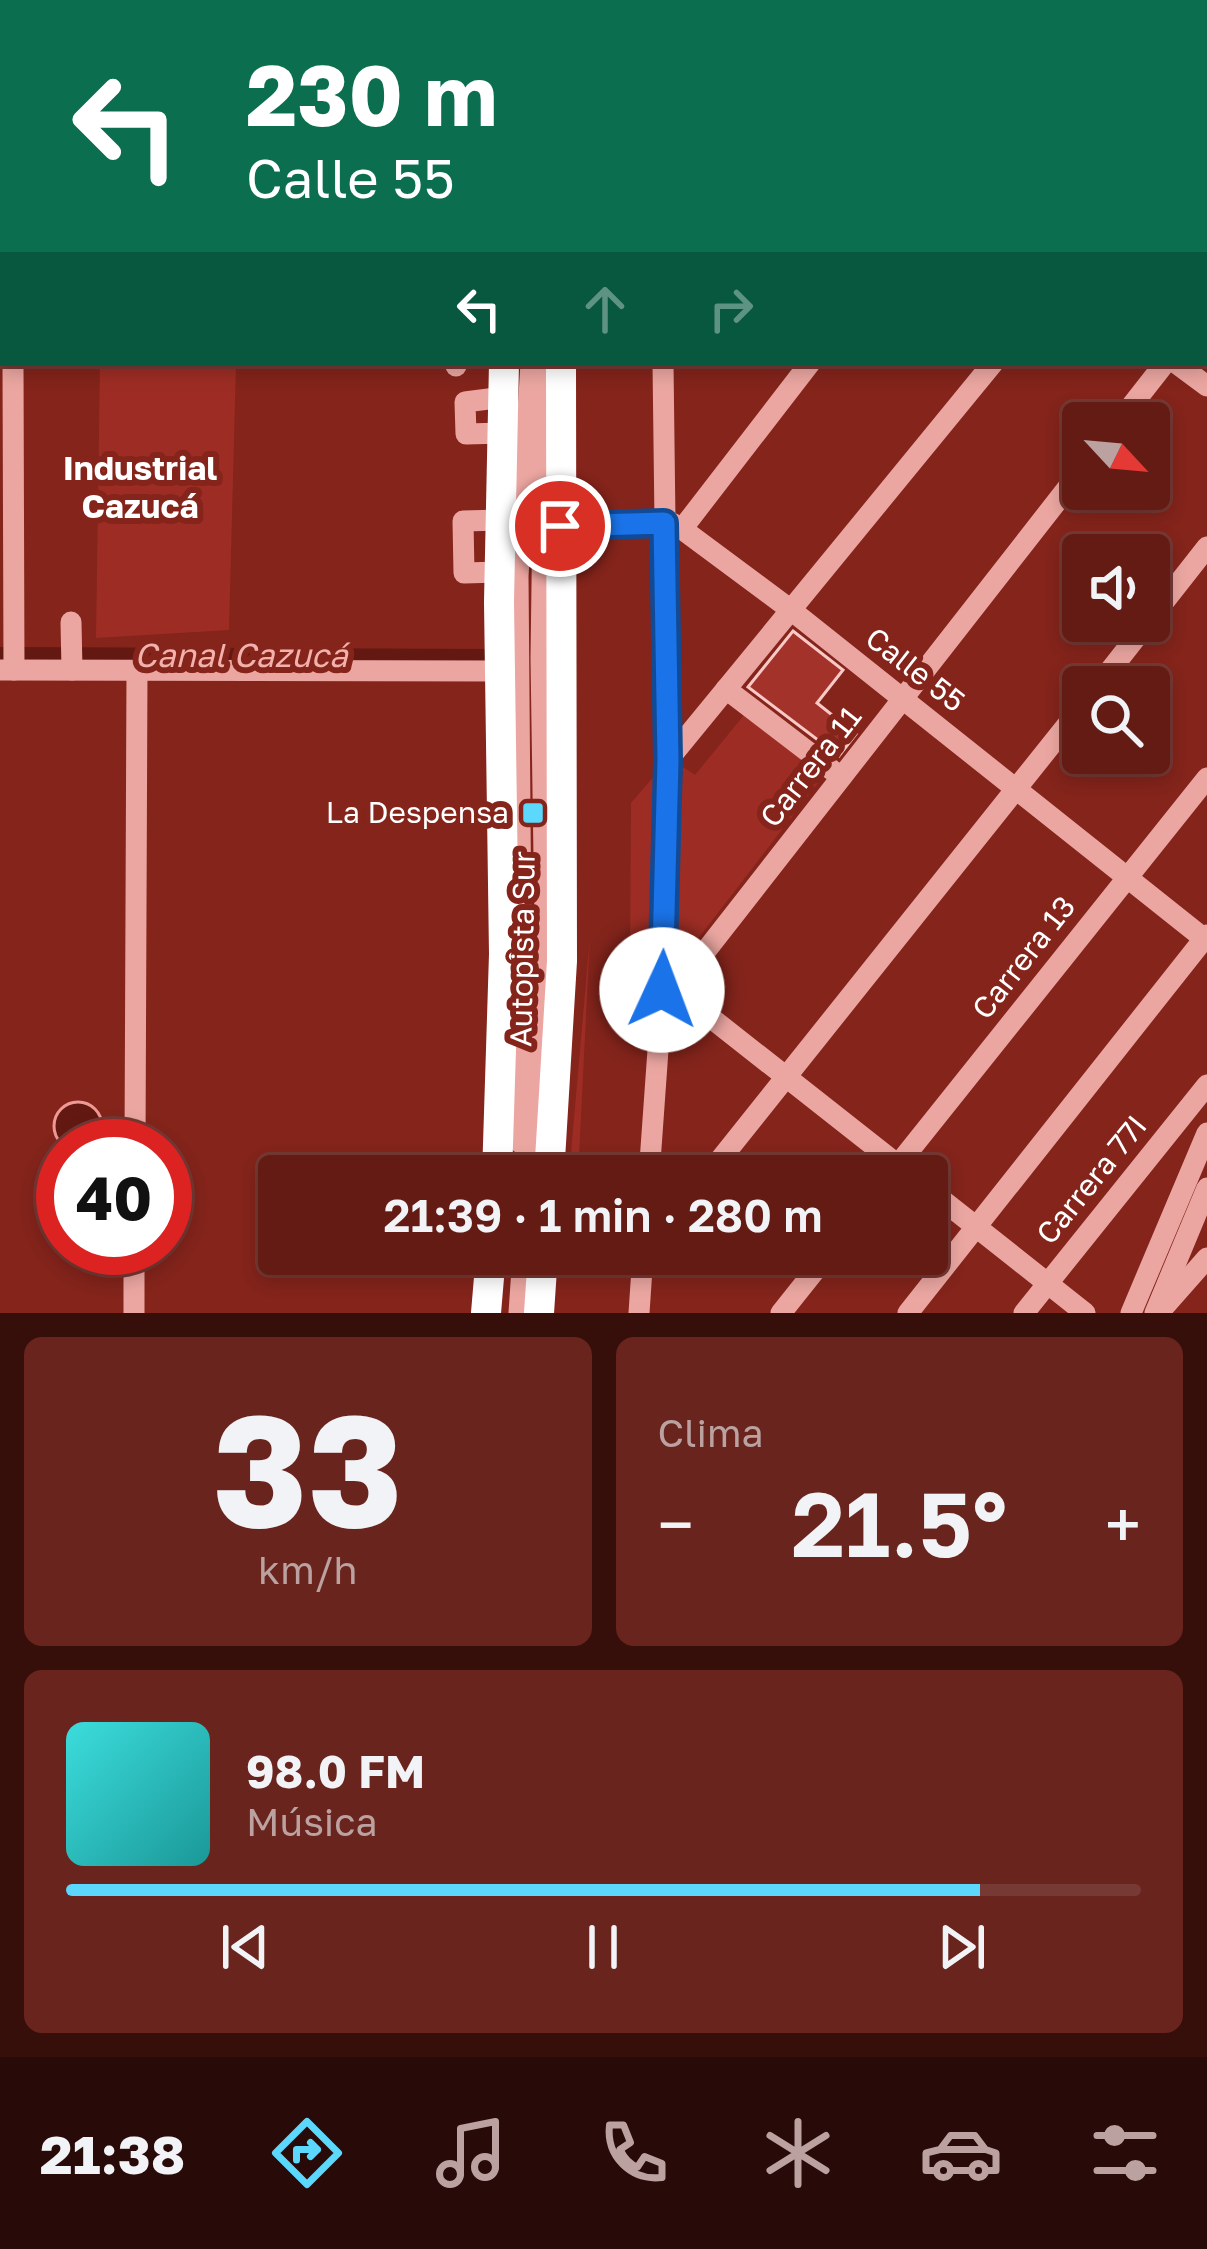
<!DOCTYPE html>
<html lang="es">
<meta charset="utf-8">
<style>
body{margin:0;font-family:"Golos Text",sans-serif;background:#69241d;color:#f1f3f6;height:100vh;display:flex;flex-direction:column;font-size:45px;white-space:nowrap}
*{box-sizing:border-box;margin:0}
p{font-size:39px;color:#bba1a0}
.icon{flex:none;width:66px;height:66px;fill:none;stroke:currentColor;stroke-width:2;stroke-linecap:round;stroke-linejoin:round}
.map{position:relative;height:1313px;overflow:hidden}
.details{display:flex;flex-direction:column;gap:24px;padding:24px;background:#360f0b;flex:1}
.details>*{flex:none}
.banner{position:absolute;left:0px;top:0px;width:1209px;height:366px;box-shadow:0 6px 18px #0003,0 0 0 3px #773934;background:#0b6e4f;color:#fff;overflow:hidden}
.needle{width:78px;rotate:116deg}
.fabs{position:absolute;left:1062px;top:402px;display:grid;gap:24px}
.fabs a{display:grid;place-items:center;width:108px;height:108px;border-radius:12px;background:#631b14;box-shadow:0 6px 18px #0003,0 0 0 3px #773934;font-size:60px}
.speed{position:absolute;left:36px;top:1119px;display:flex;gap:24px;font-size:60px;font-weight:700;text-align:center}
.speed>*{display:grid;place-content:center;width:156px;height:156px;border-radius:50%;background:#631b14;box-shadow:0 6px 18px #0003,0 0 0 3px #773934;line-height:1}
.speed .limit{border:18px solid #d22;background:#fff;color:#111}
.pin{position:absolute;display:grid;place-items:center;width:102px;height:102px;color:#fff;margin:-51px;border:6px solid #fff;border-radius:50%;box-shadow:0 3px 12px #0007}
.me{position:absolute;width:132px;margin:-66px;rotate:2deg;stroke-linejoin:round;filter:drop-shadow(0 0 9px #0008)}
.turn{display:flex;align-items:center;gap:42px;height:252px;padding:0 48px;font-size:54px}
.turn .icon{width:156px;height:156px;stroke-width:2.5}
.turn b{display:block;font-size:84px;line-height:102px}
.lanes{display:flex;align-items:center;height:114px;padding:0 48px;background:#0003;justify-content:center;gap:60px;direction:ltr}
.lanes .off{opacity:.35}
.big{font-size:90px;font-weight:600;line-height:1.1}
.details .card{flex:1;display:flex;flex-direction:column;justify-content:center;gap:18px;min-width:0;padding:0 42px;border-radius:18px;background:#69241d}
.details .dial{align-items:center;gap:0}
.dial b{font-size:156px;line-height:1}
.song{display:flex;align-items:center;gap:36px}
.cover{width:144px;height:144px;border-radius:18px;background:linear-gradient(135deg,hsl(180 70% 55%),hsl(180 70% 35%))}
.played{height:12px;border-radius:6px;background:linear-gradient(90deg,#5dd8fd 85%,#773934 85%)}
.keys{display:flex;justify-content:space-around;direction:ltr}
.heat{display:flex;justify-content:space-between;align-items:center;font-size:66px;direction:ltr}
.details .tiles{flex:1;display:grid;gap:24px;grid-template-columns:1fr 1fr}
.card:last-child{grid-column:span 2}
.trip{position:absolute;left:258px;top:1155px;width:690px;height:120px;border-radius:12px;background:#631b14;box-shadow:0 6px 18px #0003,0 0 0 3px #773934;font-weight:600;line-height:120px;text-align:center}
.menu{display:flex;height:192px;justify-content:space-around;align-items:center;background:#280b08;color:#bba1a0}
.menu .icon{width:84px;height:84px}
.menu .selected{color:#5dd8fd}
.menu b{font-size:54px;color:#f1f3f6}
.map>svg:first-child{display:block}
.green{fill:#9d2d24}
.water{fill:#631912;stroke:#ed9994;stroke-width:3}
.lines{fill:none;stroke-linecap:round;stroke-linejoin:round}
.canal{stroke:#631912;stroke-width:14}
.building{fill:#a3332a;stroke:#f8c9c6;stroke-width:3}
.minor{stroke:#eba6a1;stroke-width:21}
.highway{stroke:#fff;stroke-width:30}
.route-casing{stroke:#114b97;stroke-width:30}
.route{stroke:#1a73e8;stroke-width:21}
.poi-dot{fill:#5dd8fd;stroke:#84241b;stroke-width:4.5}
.labels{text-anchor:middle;stroke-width:12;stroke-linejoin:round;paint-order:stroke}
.street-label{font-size:30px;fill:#fff;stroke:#84241b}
.poi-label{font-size:30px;fill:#fff;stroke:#84241b;text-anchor:end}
.neighbourhood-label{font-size:33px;font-weight:bold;fill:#fff;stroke:#84241b}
.water-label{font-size:33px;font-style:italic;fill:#f3b1ad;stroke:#84241b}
</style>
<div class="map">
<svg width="1207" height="1313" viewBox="0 0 1207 1313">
<rect width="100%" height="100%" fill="#84241b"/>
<g class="green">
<path d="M100 363H236L229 630 96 638Z"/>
<path d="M20 649 483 650V662H20Z"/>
<path d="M744 715 824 775 673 971 683 767 695 775Z"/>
<path d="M656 774 649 979 630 963 631 803Z"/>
<path d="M590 936 578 1176H569Z"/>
</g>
<circle class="water" cx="78" cy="1126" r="24"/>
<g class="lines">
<path class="canal" d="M0 654 483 656"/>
</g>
<path class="building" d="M793 631 843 670 817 703 856 734 839 756 748 687Z"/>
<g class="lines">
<g class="minor">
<path d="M661 0V3"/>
<path d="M690 0 694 3"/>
<path d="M908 0 912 3"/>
<path d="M1131 0 1136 3"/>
<path d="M534 3V0"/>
<path d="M981 3 983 0"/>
<path d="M1206 54 1207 55"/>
<path d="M1206 221 1207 222"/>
<path d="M13 363 14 670"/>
<path d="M1176 363 1207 386"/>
<path d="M456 366V363"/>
<path d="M504 397 465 402 466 434 504 433"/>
<path d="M1118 423 1165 363"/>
<path d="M560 526 672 523 682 529 791 610 1207 941"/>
<path d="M682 529 810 363"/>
<path d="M500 572 464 573 463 521 502 520"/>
<path d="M71 622 72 670"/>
<path d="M0 670 500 671"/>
<path d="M1097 687 1207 547"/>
<path d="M726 689 841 777"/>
<path d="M668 760 993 363"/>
<path d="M668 984 912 1176"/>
<path d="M676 989 1083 468"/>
<path d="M519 1142 522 1055 518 576 531 363"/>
<path d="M135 1146 137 670"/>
<path d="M530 1176 546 990 541 658 545 363"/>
<path d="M649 1176 663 980 668 760 663 363"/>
<path d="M707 1176 1083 705"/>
<path d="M889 1176 1207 778"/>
<path d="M927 1188 1085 1313"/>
<path d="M543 1257 643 1263"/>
<path d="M1163 1308 1207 1258"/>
<path d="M134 1313V1248"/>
<path d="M519 1313 523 1254"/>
<path d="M639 1313 643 1254"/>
<path d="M781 1313 828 1254"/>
<path d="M908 1313 1207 935"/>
<path d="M1024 1313 1207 1085"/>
<path d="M1131 1313 1207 1133"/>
<path d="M1155 1313 1207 1188"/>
</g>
<g class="highway">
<path d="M560 0V3"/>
<path d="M504 3V0"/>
<path d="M497 1176 504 954 499 602 504 363"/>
<path d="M549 1176 562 961 561 363"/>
<path d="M486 1313 491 1254"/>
<path d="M539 1313 543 1254"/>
</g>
</g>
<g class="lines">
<g class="route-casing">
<path id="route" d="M560 526 664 523 668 760 662 990"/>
</g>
<use href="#route" class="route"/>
</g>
<rect class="poi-dot" x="521" y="801" width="24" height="24" rx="6"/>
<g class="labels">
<g class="street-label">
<text transform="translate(915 670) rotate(38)" y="10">Calle 55</text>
<text transform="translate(811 767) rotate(-52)" y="10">Carrera 11</text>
<text transform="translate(523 949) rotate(-89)" y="10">Autopista Sur</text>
<text transform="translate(1024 958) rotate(-52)" y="10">Carrera 13</text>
<text transform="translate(1092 1180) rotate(-51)" y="10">Carrera 77I</text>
</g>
<g class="poi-label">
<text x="509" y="823">La Despensa</text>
</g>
<g class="neighbourhood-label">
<text x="140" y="480">Industrial<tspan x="140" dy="38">Cazucá</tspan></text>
</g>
<g class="water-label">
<text x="241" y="667">Canal Cazucá</text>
</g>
</g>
</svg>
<div class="fabs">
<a><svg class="needle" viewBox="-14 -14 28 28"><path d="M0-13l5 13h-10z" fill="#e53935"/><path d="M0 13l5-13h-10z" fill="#bba1a0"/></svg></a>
<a><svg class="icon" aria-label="sound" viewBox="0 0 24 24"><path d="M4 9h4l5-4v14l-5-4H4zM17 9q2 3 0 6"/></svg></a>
<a><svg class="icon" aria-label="search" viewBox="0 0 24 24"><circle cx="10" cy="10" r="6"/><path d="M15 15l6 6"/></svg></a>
</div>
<div class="speed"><div class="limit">40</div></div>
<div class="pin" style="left:560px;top:526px;background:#d93025"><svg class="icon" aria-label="arrive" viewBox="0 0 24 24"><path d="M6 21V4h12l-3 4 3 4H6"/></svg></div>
<svg class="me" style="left:662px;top:990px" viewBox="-20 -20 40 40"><circle r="19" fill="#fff"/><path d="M0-13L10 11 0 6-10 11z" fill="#1a73e8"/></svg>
<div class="trip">21:39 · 1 min · 280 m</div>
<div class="banner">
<div class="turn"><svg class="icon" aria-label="left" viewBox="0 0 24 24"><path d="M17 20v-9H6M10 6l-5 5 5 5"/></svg><div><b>230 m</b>Calle 55</div></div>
<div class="lanes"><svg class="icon" aria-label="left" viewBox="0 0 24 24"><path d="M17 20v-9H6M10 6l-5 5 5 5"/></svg><svg class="icon off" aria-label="ahead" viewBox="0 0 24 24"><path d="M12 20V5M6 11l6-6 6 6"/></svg><svg class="icon off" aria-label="right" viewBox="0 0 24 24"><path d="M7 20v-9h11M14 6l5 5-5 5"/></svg></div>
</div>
</div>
<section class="details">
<div class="tiles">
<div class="card dial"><b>33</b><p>km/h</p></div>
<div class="card"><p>Clima</p>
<div class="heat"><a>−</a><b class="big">21.5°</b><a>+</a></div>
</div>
<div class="card">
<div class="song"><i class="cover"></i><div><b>98.0 FM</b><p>Música</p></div></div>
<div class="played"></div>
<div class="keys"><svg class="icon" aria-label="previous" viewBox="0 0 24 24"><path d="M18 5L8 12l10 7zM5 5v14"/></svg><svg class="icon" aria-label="pause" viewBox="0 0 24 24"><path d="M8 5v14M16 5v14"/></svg><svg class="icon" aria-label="next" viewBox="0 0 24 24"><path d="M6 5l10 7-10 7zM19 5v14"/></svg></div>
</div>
</div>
</section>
<nav class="menu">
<b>21:38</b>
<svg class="icon selected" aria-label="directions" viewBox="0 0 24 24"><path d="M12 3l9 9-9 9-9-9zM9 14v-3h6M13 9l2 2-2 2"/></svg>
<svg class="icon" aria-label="music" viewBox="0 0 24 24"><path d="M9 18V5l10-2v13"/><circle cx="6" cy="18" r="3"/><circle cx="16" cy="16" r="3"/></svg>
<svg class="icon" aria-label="phone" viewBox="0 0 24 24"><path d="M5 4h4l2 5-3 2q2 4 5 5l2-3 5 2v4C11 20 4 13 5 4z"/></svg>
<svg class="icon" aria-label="climate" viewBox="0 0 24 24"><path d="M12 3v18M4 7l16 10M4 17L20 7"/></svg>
<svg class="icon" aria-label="car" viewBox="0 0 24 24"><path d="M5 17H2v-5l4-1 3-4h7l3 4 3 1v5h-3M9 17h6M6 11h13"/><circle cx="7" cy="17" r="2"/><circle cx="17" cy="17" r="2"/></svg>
<svg class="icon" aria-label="filters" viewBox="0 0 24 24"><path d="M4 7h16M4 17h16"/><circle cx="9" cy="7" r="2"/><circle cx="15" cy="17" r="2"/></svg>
</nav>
